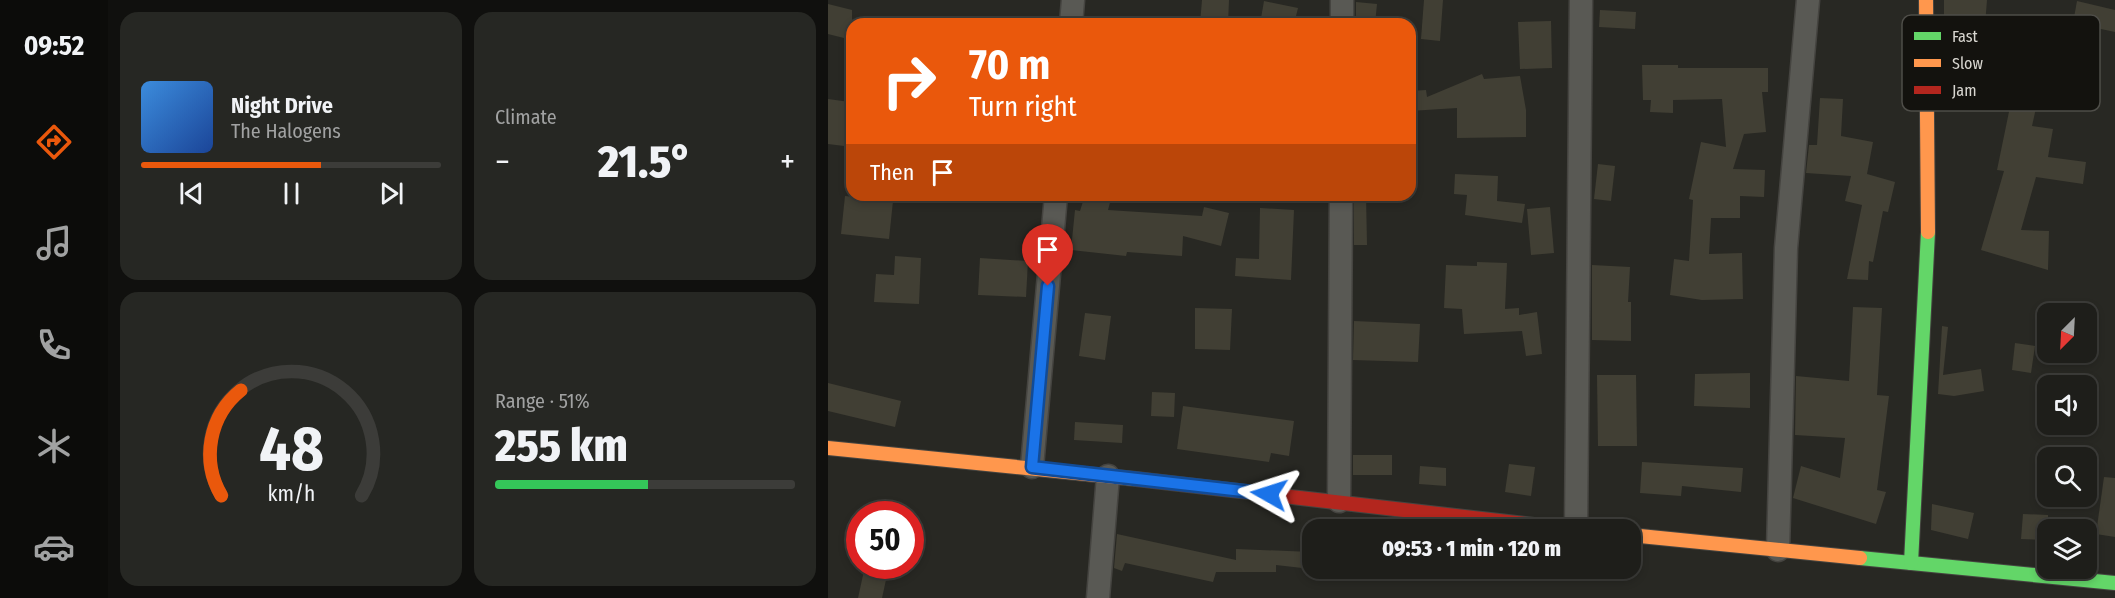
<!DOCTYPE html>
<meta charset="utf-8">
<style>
body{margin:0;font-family:"Fira Sans Condensed",sans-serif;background:#262723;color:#f1f3f6;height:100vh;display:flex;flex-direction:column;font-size:22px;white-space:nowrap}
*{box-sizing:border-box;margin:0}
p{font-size:20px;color:#a1a2a2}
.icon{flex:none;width:33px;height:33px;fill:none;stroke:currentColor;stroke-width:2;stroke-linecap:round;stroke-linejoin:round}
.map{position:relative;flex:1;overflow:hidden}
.sheet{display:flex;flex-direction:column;gap:12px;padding:12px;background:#10100e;width:720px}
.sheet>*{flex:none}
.hud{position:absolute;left:18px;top:18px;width:570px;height:183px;border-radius:18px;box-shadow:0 3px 9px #0003,0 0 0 2px #3c3c39;background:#ea580c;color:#fff;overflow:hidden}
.needle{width:39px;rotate:204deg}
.tools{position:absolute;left:1209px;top:303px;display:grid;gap:12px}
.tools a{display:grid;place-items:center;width:60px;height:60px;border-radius:12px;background:#1e1e1a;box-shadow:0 3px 9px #0003,0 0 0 2px #3c3c39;font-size:30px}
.speed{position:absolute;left:18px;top:501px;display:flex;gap:12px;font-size:30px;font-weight:700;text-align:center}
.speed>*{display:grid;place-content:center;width:78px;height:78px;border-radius:50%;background:#1e1e1a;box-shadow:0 3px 9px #0003,0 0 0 2px #3c3c39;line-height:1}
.speed .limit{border:9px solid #d22;background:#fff;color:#111}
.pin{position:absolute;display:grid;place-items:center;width:51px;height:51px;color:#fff;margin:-62px -26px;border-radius:50% 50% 50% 0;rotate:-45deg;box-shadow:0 0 6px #0007}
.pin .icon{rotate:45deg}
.me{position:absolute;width:66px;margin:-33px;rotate:276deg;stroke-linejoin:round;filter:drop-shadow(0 0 4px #0008)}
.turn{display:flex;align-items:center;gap:21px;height:126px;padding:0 24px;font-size:27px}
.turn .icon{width:78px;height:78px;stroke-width:2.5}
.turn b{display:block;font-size:42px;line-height:51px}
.then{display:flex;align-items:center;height:57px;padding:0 24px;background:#0003;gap:12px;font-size:22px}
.big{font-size:45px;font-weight:800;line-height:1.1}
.sheet .widget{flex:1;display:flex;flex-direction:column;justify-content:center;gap:9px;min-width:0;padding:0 21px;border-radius:18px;background:#262723}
.sheet .dial{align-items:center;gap:0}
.dial svg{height:156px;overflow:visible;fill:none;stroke:#3c3c39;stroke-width:7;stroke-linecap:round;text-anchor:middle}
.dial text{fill:#f1f3f6;stroke:none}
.song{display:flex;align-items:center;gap:18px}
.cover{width:72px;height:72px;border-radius:9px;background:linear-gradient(135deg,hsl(210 70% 55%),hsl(220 70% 35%))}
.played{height:6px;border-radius:3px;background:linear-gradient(90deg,#ea580c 60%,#3c3c39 60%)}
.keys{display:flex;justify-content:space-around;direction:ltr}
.heat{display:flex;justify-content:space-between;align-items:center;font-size:33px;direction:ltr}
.charge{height:9px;border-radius:4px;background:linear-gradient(90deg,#34c759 51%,#3c3c39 0)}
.sheet .tiles{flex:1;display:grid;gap:12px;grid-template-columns:repeat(2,1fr)}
.trip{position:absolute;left:474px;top:519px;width:339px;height:60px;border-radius:18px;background:#1e1e1a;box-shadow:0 3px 9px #0003,0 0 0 2px #3c3c39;font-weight:800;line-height:60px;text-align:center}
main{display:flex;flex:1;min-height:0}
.tabs{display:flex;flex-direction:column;width:108px;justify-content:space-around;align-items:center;background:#0c0c0a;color:#a1a2a2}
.tabs .icon{width:42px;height:42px}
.tabs .on{color:#ea580c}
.tabs b{font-size:27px;color:#f1f3f6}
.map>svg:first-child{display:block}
.building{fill:#413f34}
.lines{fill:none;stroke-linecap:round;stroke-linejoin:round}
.street-casing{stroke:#454440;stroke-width:25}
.fast-casing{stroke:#454440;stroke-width:16}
.slow-casing{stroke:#454440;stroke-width:16}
.jam-casing{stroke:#454440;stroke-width:16}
.street{stroke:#595954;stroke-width:22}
.fast{stroke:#63d668;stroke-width:14}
.slow{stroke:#ff974d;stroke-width:14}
.jam{stroke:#b3261e;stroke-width:14}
.route-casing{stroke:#114b97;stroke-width:15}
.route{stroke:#1a73e8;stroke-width:10}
.key{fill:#13120e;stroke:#4e4d48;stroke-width:1.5}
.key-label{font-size:16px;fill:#d8d6d0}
</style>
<main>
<nav class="tabs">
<b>09:52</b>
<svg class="icon on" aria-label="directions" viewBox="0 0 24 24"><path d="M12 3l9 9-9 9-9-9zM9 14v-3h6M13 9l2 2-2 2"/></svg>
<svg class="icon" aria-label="music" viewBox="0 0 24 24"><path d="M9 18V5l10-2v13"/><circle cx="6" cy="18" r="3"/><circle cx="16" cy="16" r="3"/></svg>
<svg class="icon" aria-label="phone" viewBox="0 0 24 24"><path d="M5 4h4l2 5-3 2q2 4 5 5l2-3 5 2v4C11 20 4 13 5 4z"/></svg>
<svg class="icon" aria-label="climate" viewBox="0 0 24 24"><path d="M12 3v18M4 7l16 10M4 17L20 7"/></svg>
<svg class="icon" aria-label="car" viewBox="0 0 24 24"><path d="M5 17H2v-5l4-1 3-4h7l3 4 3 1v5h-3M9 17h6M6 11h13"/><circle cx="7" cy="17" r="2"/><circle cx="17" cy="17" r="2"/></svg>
</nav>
<section class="sheet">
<div class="tiles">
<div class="widget">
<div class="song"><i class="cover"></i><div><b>Night Drive</b><p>The Halogens</p></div></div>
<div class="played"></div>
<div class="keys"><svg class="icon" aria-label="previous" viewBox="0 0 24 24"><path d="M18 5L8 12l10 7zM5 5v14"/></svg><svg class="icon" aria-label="pause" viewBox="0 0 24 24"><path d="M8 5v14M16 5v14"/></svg><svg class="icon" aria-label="next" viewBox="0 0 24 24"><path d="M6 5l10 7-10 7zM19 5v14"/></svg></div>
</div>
<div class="widget"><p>Climate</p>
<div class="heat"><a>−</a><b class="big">21.5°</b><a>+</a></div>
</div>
<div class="widget dial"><svg viewBox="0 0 100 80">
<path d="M14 69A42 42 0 1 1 86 69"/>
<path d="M14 69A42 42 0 0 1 24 15" stroke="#ea580c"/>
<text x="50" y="56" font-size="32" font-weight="700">48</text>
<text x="50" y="72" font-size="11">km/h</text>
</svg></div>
<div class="widget"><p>Range · 51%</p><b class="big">255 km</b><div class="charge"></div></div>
</div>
</section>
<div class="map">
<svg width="1287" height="598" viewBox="0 0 1287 598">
<rect width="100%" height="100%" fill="#282823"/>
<g class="building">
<path d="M374 0H401L400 24H372Z"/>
<path d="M596 0H615L612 41 593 39Z"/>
<path d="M1116 0H1159L1157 25 1176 31 1166 65 1130 54 1141 17 1116 15Z"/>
<path d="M436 1 470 8 466 24H432Z"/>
<path d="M1249 1 1287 10V32L1245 23Z"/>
<path d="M528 2 549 4 547 24H528Z"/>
<path d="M0 4 24 10V40L0 34Z"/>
<path d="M772 10 808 12 807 29 771 27Z"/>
<path d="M723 21 724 68 692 69 690 22Z"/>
<path d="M814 65H850V68H940V92H934L938 132 916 134 905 169 937 170 936 197 912 196V218H883L881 254 914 253 915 299 874 300 842 295 846 259 861 261 865 200 861 199 873 142 898 147 894 99 845 100V113L822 112 823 100H815Z"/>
<path d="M654 74 656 79 692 76 698 110V137L629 138V108L582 111V91L598 90 599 97Z"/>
<path d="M992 98 1015 99 1013 136 1045 142 1039 174 1067 182 1060 212 1055 211 1045 262 1041 261 1040 280 1019 279 1034 205 1017 201 1023 176 978 173 981 145H989Z"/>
<path d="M0 99 22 102 16 146 0 144Z"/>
<path d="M1183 102 1208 108 1204 126 1225 129 1220 157 1258 162 1255 184 1208 177 1193 230 1221 231 1220 270 1153 250 1176 171 1169 170Z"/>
<path d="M770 164 787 166 783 201 766 199Z"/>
<path d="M627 174 670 176 669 201 697 204 694 223 637 215 639 195 626 194Z"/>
<path d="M257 195H284L280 210 374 216 376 207 401 213 393 246 355 236 354 256 299 252 298 256 243 250 247 210 252 211Z"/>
<path d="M526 195H538L539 245H526Z"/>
<path d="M17 196 65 201 61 239 13 234Z"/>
<path d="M722 207 726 253 703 255 699 209Z"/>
<path d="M432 208 466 210 463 280 407 276 408 258 431 259Z"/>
<path d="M67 256 93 258 91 304 46 302 48 274 66 275Z"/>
<path d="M152 258 200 261 198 297 150 295Z"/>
<path d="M649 262 679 263 677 309 691 308V315L709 312 714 354 698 356 694 331 636 334 634 309 616 308 618 265 649 266Z"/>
<path d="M764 265 802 267 800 302H803V341L764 340Z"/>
<path d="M1025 307 1054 308 1049 395 1061 396 1049 490 1058 492 1048 524 965 498 973 466 1012 478 1017 438 967 435 968 376 1021 381Z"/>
<path d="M367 308 404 309 402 350 367 349Z"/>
<path d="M257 313 283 316 277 360 251 356Z"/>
<path d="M526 321 592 324 590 362 525 360Z"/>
<path d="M1114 326 1120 327 1115 375 1153 369 1156 391 1126 396 1110 394Z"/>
<path d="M1187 343 1207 346 1203 373 1184 370Z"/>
<path d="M922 373V408L866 406 867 374Z"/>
<path d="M769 375H808L809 446H770Z"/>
<path d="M0 383 73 401 67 427 0 411Z"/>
<path d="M324 392 347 393 346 417 323 416Z"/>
<path d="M355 406 466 421 461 456 443 453 441 462 349 449Z"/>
<path d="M247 422 295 425 294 443 246 440Z"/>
<rect x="525" y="455" width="39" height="20"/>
<path d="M814 462 915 468 913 492 854 486 853 496 812 493Z"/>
<path d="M681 464 707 467 703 496 677 492Z"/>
<path d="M592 466 618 468V486L591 484Z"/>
<path d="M1276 477 1287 478V537L1268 534Z"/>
<path d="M1104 504 1146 513 1140 539 1103 530Z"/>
<path d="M1195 514 1220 515V540L1193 539Z"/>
<path d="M289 534 408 560V549L484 552 483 569 448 565V572H388L385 582 297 563 294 571 286 568Z"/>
<path d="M37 566H61L54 598H30Z"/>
</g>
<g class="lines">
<g class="street-casing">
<g id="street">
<path d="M243 24 245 0"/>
<path d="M514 24V0"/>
<path d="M204 467 228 195"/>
<path d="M511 501 513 195"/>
<path d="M748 529 753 0"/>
<path d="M950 550 958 248 980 0"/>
<path d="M270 598 280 476"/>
</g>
</g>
<g class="fast-casing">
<g id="fast">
<path d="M1032 558 1287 583"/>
<path d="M1083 563 1100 232"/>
</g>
</g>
<g class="slow-casing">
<g id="slow">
<path d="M1098 0 1100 232"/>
<path d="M0 448 308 479"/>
<path d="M802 535 1032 558"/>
</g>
</g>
<g class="jam-casing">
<path id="jam" d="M308 479 749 530"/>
</g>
<use href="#street" class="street"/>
<use href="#fast" class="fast"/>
<use href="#slow" class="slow"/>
<use href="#jam" class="jam"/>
</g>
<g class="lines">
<g class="route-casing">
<path id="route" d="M220 286 204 467 441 494"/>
</g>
<use href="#route" class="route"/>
</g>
<rect x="1074" y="15" width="198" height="96" rx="9" class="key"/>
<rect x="1086" y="32" width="27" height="8" fill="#63d668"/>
<rect x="1086" y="59" width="27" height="8" fill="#ff974d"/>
<rect x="1086" y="86" width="27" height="8" fill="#b3261e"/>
<g class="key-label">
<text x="1124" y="42">Fast</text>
<text x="1124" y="69">Slow</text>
<text x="1124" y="96">Jam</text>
</g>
</svg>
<div class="tools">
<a><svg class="needle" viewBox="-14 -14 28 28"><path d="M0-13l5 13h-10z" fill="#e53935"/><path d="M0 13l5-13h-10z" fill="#a1a2a2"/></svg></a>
<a><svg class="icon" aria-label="sound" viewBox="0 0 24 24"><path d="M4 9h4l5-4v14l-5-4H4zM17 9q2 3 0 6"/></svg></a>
<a><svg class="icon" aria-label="search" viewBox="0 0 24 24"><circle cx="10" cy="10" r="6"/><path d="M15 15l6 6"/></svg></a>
<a><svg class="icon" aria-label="layers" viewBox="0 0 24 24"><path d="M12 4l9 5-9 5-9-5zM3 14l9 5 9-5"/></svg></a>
</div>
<div class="speed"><div class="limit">50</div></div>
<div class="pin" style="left:220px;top:286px;background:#d93025"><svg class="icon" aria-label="arrive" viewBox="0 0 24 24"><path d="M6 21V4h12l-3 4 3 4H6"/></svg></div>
<svg class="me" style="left:441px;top:494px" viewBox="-20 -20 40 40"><path d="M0-17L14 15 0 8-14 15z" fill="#1a73e8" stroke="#fff" stroke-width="4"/></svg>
<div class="trip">09:53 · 1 min · 120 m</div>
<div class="hud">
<div class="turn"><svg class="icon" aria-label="right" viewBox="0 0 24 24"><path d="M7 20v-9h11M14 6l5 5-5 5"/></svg><div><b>70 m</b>Turn right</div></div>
<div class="then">Then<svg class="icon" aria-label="arrive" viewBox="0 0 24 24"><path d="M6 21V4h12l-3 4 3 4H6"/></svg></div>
</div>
</div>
</main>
